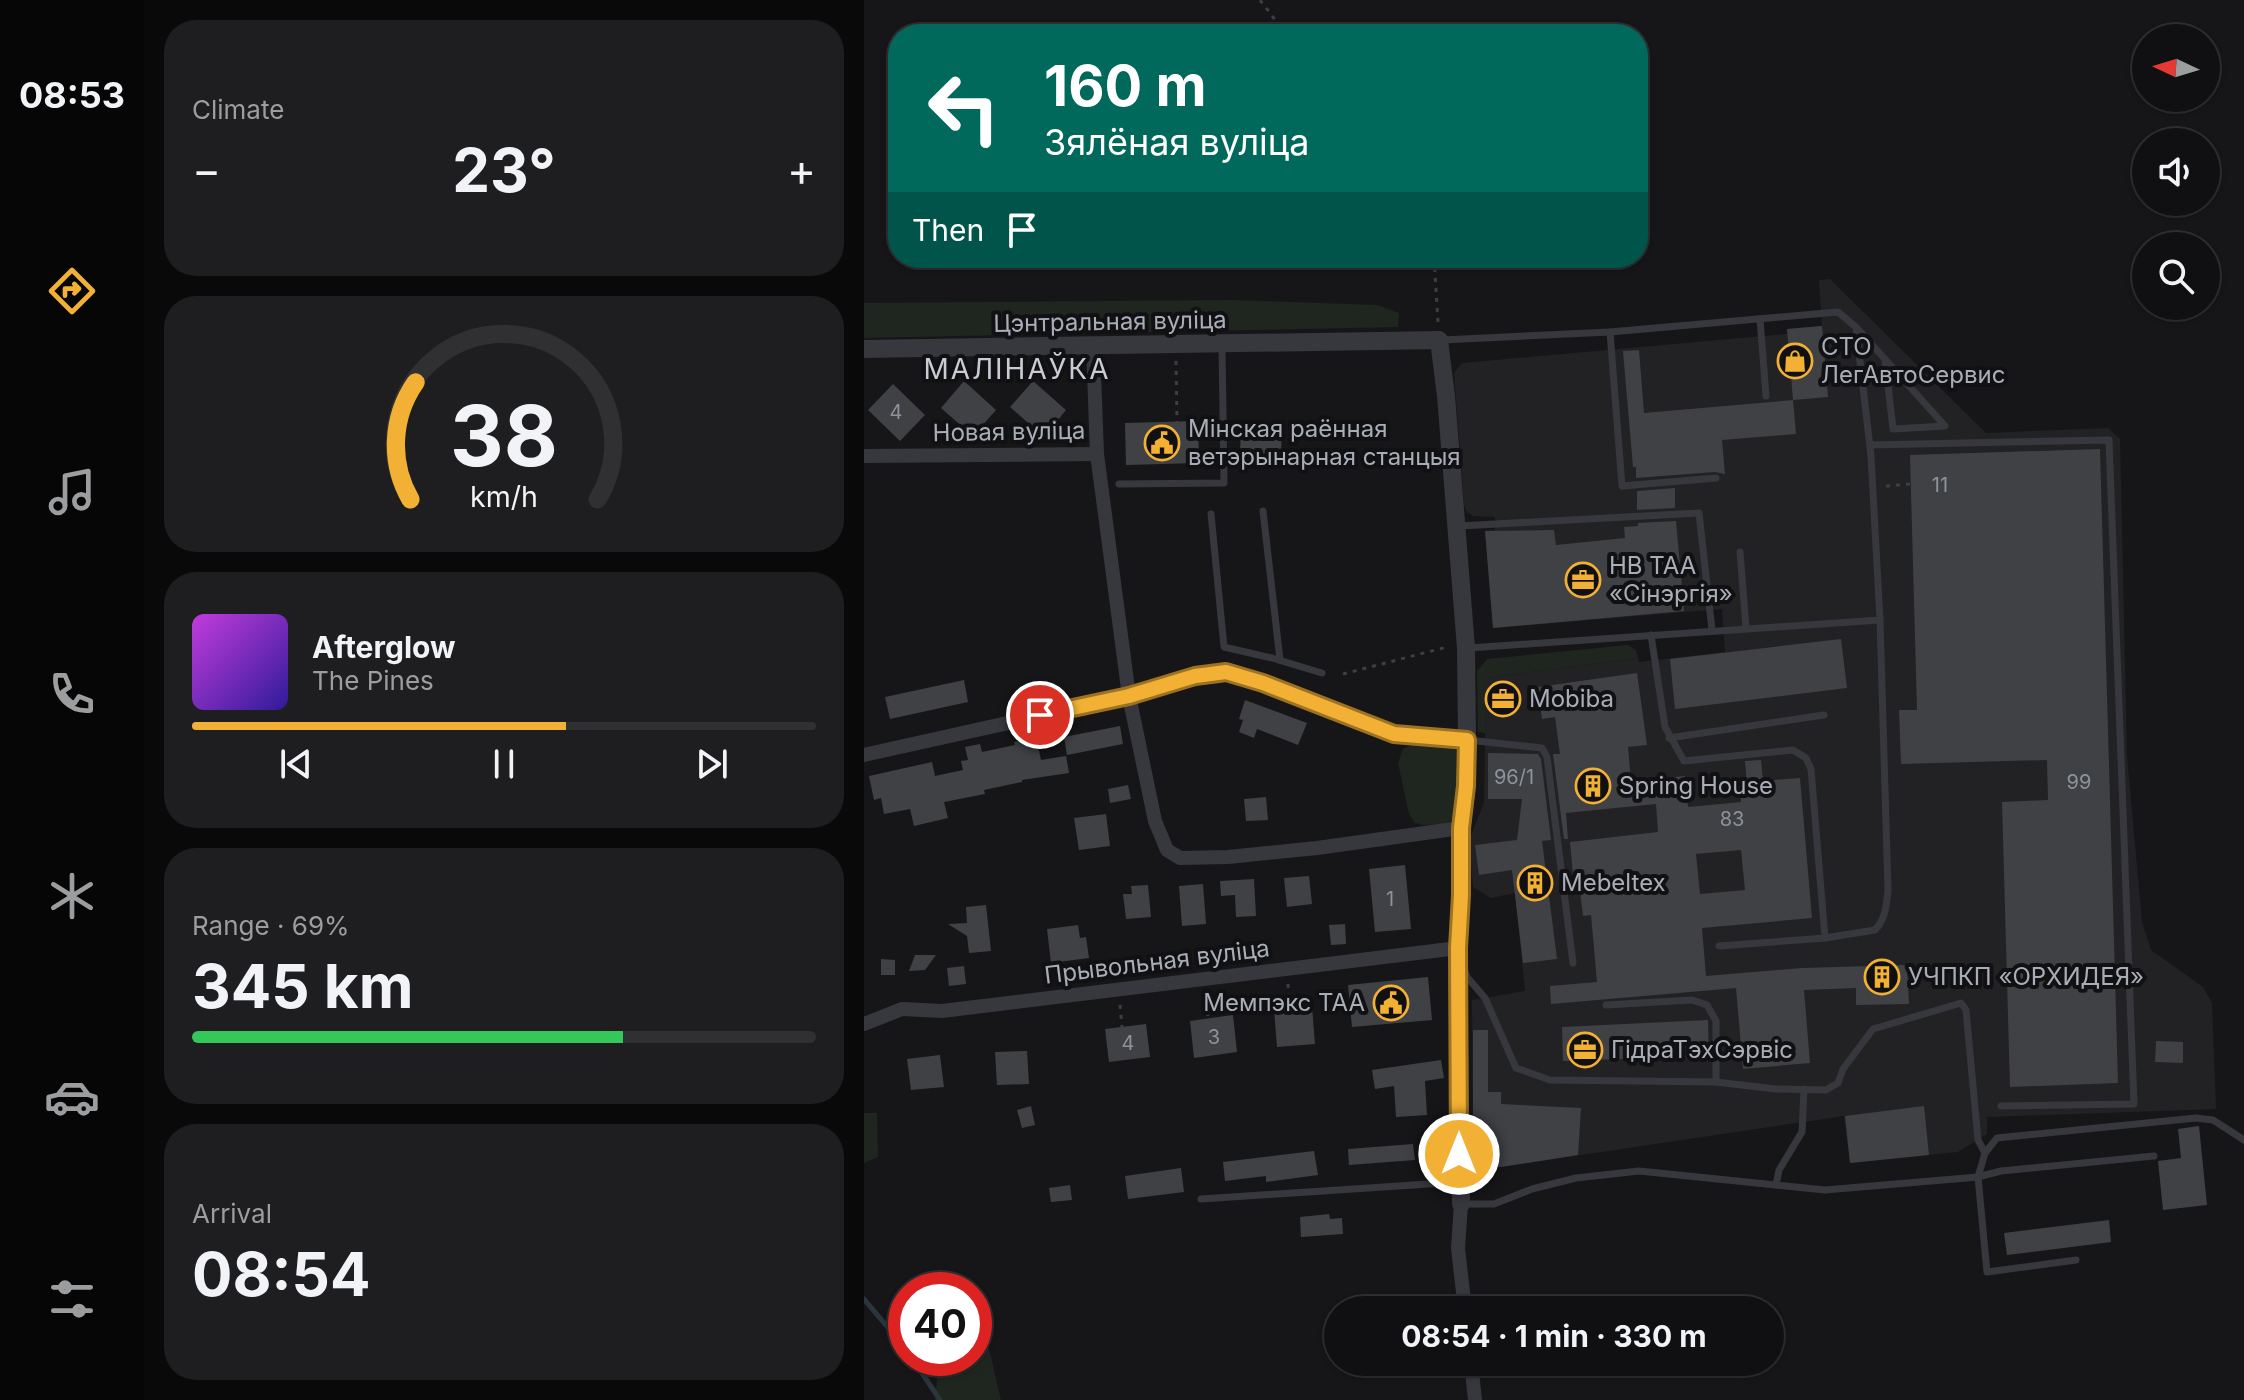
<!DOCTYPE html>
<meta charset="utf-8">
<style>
body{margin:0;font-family:Inter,sans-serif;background:#1e1e20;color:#f1f3f6;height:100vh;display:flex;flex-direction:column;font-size:30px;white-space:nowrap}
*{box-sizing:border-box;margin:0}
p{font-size:26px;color:#9c9d9f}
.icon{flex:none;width:44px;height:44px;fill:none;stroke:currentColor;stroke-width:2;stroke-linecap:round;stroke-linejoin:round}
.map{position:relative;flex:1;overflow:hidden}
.panel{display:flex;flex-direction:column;gap:20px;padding:20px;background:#09090a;width:720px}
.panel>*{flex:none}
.guide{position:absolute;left:24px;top:24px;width:760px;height:244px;border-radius:32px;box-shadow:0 2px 6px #0004,0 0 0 2px #303032;background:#00695c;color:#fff;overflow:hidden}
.needle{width:52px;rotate:274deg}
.controls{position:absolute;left:1268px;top:24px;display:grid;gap:16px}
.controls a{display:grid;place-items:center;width:88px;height:88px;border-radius:50%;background:#101012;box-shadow:0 2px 6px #0004,0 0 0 2px #303032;font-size:40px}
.speed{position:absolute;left:24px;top:1272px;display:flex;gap:16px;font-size:40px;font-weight:700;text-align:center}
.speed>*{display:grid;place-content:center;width:104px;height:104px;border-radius:50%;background:#101012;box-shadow:0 2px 6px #0004,0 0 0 2px #303032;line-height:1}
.speed .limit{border:12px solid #d22;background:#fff;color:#111}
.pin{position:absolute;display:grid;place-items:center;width:68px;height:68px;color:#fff;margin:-34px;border:4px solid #fff;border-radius:50%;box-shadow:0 2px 8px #0007}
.me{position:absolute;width:88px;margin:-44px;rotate:0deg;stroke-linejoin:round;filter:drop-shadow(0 0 6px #0008)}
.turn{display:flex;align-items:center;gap:28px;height:168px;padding:0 24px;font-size:36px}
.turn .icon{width:104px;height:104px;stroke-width:2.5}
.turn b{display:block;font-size:56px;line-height:68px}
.then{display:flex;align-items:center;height:76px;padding:0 24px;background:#0003;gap:16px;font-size:30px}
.big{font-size:60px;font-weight:700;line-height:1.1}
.panel .card{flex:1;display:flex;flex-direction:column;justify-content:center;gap:12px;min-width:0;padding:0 28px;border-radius:32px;background:#1e1e20}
.panel .dial{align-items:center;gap:0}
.dial svg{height:208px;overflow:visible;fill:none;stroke:#303032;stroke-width:7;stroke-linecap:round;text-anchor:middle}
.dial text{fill:#f1f3f6;stroke:none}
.song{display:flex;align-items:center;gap:24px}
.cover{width:96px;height:96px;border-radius:12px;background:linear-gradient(135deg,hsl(290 70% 55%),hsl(250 70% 35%))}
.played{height:8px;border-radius:4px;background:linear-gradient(90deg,#f2b134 60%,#303032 60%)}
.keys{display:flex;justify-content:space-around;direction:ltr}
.heat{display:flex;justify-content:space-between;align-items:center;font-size:44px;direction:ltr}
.charge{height:12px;border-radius:6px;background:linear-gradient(90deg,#34c759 69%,#303032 0)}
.trip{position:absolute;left:460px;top:1296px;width:460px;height:80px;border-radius:40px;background:#101012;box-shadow:0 2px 6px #0004,0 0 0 2px #303032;font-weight:700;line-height:80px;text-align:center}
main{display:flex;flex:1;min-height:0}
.tabs{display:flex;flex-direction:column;width:144px;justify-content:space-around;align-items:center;background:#060607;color:#9c9d9f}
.tabs .icon{width:56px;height:56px}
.tabs .active{color:#f2b134}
.tabs b{font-size:36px;color:#f1f3f6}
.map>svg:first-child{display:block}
.built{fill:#222225}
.green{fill:#1e261f}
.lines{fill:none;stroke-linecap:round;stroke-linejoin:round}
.stream{stroke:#2c353c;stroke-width:5}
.building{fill:#404145;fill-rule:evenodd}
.path{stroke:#3d3f44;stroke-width:3;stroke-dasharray:4 6;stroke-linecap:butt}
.service{stroke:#37383d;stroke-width:7}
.minor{stroke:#37383d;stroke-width:14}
.tertiary{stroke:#37383d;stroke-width:18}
.route-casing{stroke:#9d7322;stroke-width:20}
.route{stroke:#f2b134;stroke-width:14}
.labels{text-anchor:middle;stroke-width:8;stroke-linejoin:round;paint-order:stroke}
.number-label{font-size:20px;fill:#8e929b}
.street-label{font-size:24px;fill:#a8adb8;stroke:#111113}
.poi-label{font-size:24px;fill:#a8adb8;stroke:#111113;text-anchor:start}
.quarter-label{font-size:28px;letter-spacing:2px;fill:#c9ccd4;stroke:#111113}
</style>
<main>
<nav class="tabs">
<b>08:53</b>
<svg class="icon active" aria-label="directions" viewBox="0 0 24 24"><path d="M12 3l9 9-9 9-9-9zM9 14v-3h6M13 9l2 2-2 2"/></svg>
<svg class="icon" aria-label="music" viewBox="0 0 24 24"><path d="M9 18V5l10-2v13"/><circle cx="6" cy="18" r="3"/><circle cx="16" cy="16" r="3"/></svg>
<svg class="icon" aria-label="phone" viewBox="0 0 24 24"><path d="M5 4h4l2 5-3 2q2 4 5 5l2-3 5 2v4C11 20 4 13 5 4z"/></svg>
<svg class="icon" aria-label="climate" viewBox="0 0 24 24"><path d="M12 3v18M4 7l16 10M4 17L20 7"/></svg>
<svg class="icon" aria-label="car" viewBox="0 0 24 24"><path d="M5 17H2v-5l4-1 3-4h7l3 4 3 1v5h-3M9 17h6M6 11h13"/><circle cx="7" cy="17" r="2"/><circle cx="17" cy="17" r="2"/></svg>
<svg class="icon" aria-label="filters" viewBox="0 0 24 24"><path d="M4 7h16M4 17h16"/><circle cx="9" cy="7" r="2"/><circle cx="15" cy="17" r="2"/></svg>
</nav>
<section class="panel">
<div class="card"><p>Climate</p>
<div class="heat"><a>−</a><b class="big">23°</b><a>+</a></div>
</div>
<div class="card dial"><svg viewBox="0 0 100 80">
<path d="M14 69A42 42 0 1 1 86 69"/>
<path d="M14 69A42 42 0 0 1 16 24" stroke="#f2b134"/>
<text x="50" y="56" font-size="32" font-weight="700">38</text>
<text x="50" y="72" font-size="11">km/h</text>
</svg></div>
<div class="card">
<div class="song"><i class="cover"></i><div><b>Afterglow</b><p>The Pines</p></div></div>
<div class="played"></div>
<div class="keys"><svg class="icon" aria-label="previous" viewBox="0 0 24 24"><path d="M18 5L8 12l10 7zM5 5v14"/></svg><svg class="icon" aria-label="pause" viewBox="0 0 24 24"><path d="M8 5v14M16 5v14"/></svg><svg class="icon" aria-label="next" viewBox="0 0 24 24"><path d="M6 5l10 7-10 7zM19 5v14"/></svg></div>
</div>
<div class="card"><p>Range · 69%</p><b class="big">345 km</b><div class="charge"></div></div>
<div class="card"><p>Arrival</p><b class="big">08:54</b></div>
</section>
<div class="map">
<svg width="1380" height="1400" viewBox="0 0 1380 1400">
<rect width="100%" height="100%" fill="#161618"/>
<path class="built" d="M966 279 1122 433 1244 428 1256 439 1263 756 1278 922 1287 950 1339 987 1348 1003 1352 1109 1123 1117V1134L1094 1152 986 1163 980 1116 637 1167H609L608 1000 661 991 651 893 627 898 609 887 605 840 620 803 622 678 774 658 775 662 861 652 858 609 629 628 621 531 631 530V517L609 516 603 512 600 505 590 373 598 363 923 334V329L958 326 955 280Z"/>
<g class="green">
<path d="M367 300 513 305 535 313 534 327 0 338V303Z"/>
<path d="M764 645 772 650 774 658 622 678 621 733 614 732 613 671 623 659Z"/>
<path d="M551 743H583L595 750 591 813 585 824 560 825 551 823 545 814 534 763 539 749Z"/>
<path d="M0 1113H13L14 1157 0 1163Z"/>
<path d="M110 1319 120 1327 137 1400H71L75 1358H110Z"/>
</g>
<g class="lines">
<g class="stream">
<path d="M0 1299 42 1349"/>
<path d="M48 1358 76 1400"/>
</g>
</g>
<g class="building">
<path d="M958 326 964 397 929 400 923 329Z"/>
<path d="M775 350 780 413 929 400 932 434 858 440 861 474 851 472 772 478V467H769L759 351Z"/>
<path d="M100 381 132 410 109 436 77 408Z"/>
<path d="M169 381 202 410 180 437 146 407Z"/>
<path d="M29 384 61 415 36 441 4 410Z"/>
<path d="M334 421 335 463 262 465 261 423Z"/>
<path d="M377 421 418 423 417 457 376 455Z"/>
<path d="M1236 449 1254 1083 1146 1087 1138 802 1184 800 1183 760 1037 764 1035 710H1053L1046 455Z"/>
<path d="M811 488V508L773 510V491Z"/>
<path d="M812 521 820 611 629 628 621 531 690 530 692 545 761 538 760 527 774 526V523Z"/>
<path d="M977 639 983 688 811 709 806 659Z"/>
<path d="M773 673 783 745 764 747 767 781 821 776 824 807 877 802 876 786 883 785 881 761 897 760 899 781 936 778 948 918 838 928 842 976 938 968 1043 965 1045 1004 992 1005V988L940 990 946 1063 879 1069 872 988 687 1004 686 986 733 982 727 915 719 916 715 884 710 885 706 842 794 832 792 804 702 813 704 839H700L689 754H696L691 717 678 719 674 687ZM877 850 881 890 836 894 832 854Z"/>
<path d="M100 680 104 702 26 719 21 697Z"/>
<path d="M381 700 443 723 434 745 393 729 390 738 375 732 379 720 375 719Z"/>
<path d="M256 726 259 744 203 755 200 737Z"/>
<path d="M172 737 177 760 202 756 205 773 158 780V782L120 790 121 794 80 802 84 818 50 826 46 809 20 814 17 798 10 800 5 776 68 762 71 776 99 770 97 761 104 760 101 747 116 744 118 752 151 745 150 742Z"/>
<path d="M624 753 674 754 677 759 687 840 678 841 693 959 659 963 648 870 615 875 611 845 653 840 658 799H624Z"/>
<path d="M264 785 267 799 246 803 244 789Z"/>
<path d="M402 797 404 820 382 821 380 799Z"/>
<path d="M242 814 246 846 215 850 210 818Z"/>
<path d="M541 865 547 929 511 932 505 869Z"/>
<path d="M445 876 448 904 423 907 420 878Z"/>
<path d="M390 879 392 916 372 917 371 895 357 896 356 881Z"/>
<path d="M339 884 342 924 318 926 315 886Z"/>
<path d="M284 885 287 917 262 919 259 894H268L267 886Z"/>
<path d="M122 905 127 951 105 953 103 936 84 924 103 923 102 907Z"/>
<path d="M481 924 482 944 467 945 465 925Z"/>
<path d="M214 925 216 938 222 937 225 958 187 963 183 929Z"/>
<path d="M51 955H72L61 970 45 971Z"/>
<path d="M17 959 31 960V975H17Z"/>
<path d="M100 966 102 984 85 986 83 968Z"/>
<path d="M564 977 568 1020 488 1027 484 985Z"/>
<path d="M448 1006 451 1044 413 1047 410 1009Z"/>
<path d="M369 1015 373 1052 330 1058 326 1021Z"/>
<path d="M844 1020 845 1056 699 1061 698 1027Z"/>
<path d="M282 1024 286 1057 245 1062 241 1029Z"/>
<path d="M609 1030H624V1092H637V1104L717 1108 714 1155 637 1167H609Z"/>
<path d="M1292 1041 1319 1042V1063L1291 1062Z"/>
<path d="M163 1051 165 1084 133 1085 131 1052Z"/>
<path d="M76 1055 80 1087 47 1090 43 1059Z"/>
<path d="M577 1060 580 1078 561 1081 563 1115 532 1117 530 1086 511 1089 508 1070Z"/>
<path d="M167 1106 171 1125 158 1128 153 1110Z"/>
<path d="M1060 1106 1065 1155 986 1163 981 1116Z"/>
<path d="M1335 1126 1343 1205 1299 1210 1294 1161 1317 1158 1314 1129Z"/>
<path d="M549 1144 551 1160 485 1165 484 1149Z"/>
<path d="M450 1151 454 1175 402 1182V1176L361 1181 359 1162Z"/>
<path d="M317 1168 320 1192 264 1199 261 1176Z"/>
<path d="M206 1185 208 1200 187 1202 185 1188Z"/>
<path d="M465 1214 466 1219 478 1218 479 1234 437 1237 436 1217Z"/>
<path d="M1245 1220 1247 1242 1143 1255 1140 1233Z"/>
</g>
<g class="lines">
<g class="path">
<path d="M396 0 422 34"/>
<path d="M570 258 574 322"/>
<path d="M312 361 313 422"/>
<path d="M1022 486 1046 484"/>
<path d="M479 674 583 647"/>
<path d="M424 984 426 1008"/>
<path d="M343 992 344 1018"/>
<path d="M256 1005 258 1027"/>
</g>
<g class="service">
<path d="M896 319 902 396"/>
<path d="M993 328 1081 426 1029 429 1021 359"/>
<path d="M746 332 758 486 852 478"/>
<path d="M578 340 746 332 974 312 992 327 1007 456 1016 620 1024 891C1022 906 1022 918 1011 930L961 938 855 946"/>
<path d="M1006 445 1245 440 1270 1104 1137 1106"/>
<path d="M255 484 360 483 358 346"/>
<path d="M399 511 416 660"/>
<path d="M347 514 360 647 408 658 458 673"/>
<path d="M595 526 835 513 848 630"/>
<path d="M876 552 882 628"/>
<path d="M787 635 801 727 820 761 929 750 942 758 947 769 961 938"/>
<path d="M605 648 1016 620"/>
<path d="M805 738 960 715"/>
<path d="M603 740 678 748 683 757 709 963"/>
<path d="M600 969 603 977 621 998 652 1068 686 1080 852 1082 911 1089 962 1090 974 1083 979 1069 1009 1029 1097 1003 1102 1010 1114 1140 1121 1153"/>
<path d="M742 1005 828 1000 843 1005 852 1021V1082"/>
<path d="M912 1185 961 1190 1114 1177 1137 1171 1290 1156"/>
<path d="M337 1199 595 1182"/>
<path d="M597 1204H630L668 1189 712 1178 775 1171 912 1185 915 1170 938 1132 940 1089"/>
<path d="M1212 1260 1123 1272 1114 1177 1121 1153 1133 1138 1332 1118 1349 1120 1380 1140"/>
</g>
<g class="minor">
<path d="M229 346 233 454 265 696 291 821 303 850 316 858 364 857 453 848 597 828"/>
<path d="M0 456 233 454"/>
<path d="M0 755 265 696 331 676 362 672 399 683 530 734 603 740"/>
<path d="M0 1024 38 1009 78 1011 594 948"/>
<path d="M597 1204 594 1248 601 1310"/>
<path d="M607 1362 611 1400"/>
</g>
<path class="tertiary" d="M0 349 575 340 582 396 602 648 603 740 602 786 597 828V895L594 948 597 1204"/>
</g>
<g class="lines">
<g class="route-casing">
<path id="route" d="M176 715 265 696 331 676 362 672 399 683 530 734 603 740 602 786 597 828V895L594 948 595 1154"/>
</g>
<use href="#route" class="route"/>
</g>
<defs>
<g id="shop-ring" transform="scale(1.8)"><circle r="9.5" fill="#111113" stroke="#f2b134" stroke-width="1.5"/><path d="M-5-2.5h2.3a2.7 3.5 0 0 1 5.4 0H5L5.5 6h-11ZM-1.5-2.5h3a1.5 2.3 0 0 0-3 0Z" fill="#f2b134"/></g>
<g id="civic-ring" transform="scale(1.8)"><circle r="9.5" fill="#111113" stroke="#f2b134" stroke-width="1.5"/><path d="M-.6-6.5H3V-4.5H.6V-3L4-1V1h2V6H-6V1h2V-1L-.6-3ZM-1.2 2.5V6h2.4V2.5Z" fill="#f2b134"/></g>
<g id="office-ring" transform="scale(1.8)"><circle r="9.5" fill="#111113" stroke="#f2b134" stroke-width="1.5"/><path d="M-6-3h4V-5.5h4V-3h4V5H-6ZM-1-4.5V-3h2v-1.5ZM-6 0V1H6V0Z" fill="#f2b134"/></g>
<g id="building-ring" transform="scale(1.8)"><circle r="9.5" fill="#111113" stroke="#f2b134" stroke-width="1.5"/><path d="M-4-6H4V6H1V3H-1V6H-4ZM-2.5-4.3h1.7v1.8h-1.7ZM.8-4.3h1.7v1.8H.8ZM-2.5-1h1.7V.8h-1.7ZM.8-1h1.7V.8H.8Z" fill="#f2b134"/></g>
</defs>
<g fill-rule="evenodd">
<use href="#shop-ring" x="931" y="361"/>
<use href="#civic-ring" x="298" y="443"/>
<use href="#office-ring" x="719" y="580"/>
<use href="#office-ring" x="639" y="699"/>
<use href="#building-ring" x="729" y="786"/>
<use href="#building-ring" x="671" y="883"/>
<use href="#building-ring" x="1018" y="977"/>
<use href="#civic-ring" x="527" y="1003"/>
<use href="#office-ring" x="721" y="1050"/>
</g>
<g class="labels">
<g class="number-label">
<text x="32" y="419">4</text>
<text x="1076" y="492">11</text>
<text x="650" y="784">96/1</text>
<text x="1215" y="789">99</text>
<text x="868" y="826">83</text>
<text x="526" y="906">1</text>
<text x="350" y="1044">3</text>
<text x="264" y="1050">4</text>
</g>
<g class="street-label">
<text transform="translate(246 322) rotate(-1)" y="8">Цэнтральная вуліца</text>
<text transform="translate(145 432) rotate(-1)" y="8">Новая вуліца</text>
<text transform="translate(293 962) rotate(-7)" y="8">Прывольная вуліца</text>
</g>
<g class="poi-label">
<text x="957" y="355">СТО<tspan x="957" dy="28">ЛегАвтоСервис</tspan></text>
<text x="324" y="437">Мінская раённая<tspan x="324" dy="28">ветэрынарная станцыя</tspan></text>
<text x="745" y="574">НВ ТАА<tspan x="745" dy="28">«Сінэргія»</tspan></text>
<text x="665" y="707">Mobiba</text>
<text x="755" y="794">Spring House</text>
<text x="697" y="891">Mebeltex</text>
<text x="1044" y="985">УЧПКП «ОРХИДЕЯ»</text>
<text x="501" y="1011" text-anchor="end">Мемпэкс ТАА</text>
<text x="747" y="1058">ГідраТэхСэрвіс</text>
</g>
<g class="quarter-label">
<text x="153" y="379">МАЛІНАЎКА</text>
</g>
</g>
</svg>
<div class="controls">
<a><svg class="needle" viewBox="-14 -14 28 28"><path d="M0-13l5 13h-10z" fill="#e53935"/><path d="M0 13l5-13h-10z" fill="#9c9d9f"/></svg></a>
<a><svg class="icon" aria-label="sound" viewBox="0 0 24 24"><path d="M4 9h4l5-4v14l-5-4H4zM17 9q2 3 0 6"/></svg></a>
<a><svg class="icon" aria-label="search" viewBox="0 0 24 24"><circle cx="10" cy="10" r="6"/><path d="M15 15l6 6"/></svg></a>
</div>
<div class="speed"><div class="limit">40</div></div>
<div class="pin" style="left:176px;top:715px;background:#d93025"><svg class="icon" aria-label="arrive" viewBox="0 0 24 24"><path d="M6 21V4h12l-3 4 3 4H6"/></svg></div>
<svg class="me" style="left:595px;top:1154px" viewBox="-20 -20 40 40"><circle r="17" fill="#f2b134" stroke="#fff" stroke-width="3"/><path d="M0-11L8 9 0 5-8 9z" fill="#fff"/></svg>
<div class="trip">08:54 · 1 min · 330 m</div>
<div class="guide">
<div class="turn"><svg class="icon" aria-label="left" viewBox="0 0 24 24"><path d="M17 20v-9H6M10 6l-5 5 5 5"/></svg><div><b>160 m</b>Зялёная вуліца</div></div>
<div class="then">Then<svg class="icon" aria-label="arrive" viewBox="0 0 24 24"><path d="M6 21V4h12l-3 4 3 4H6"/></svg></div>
</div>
</div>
</main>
